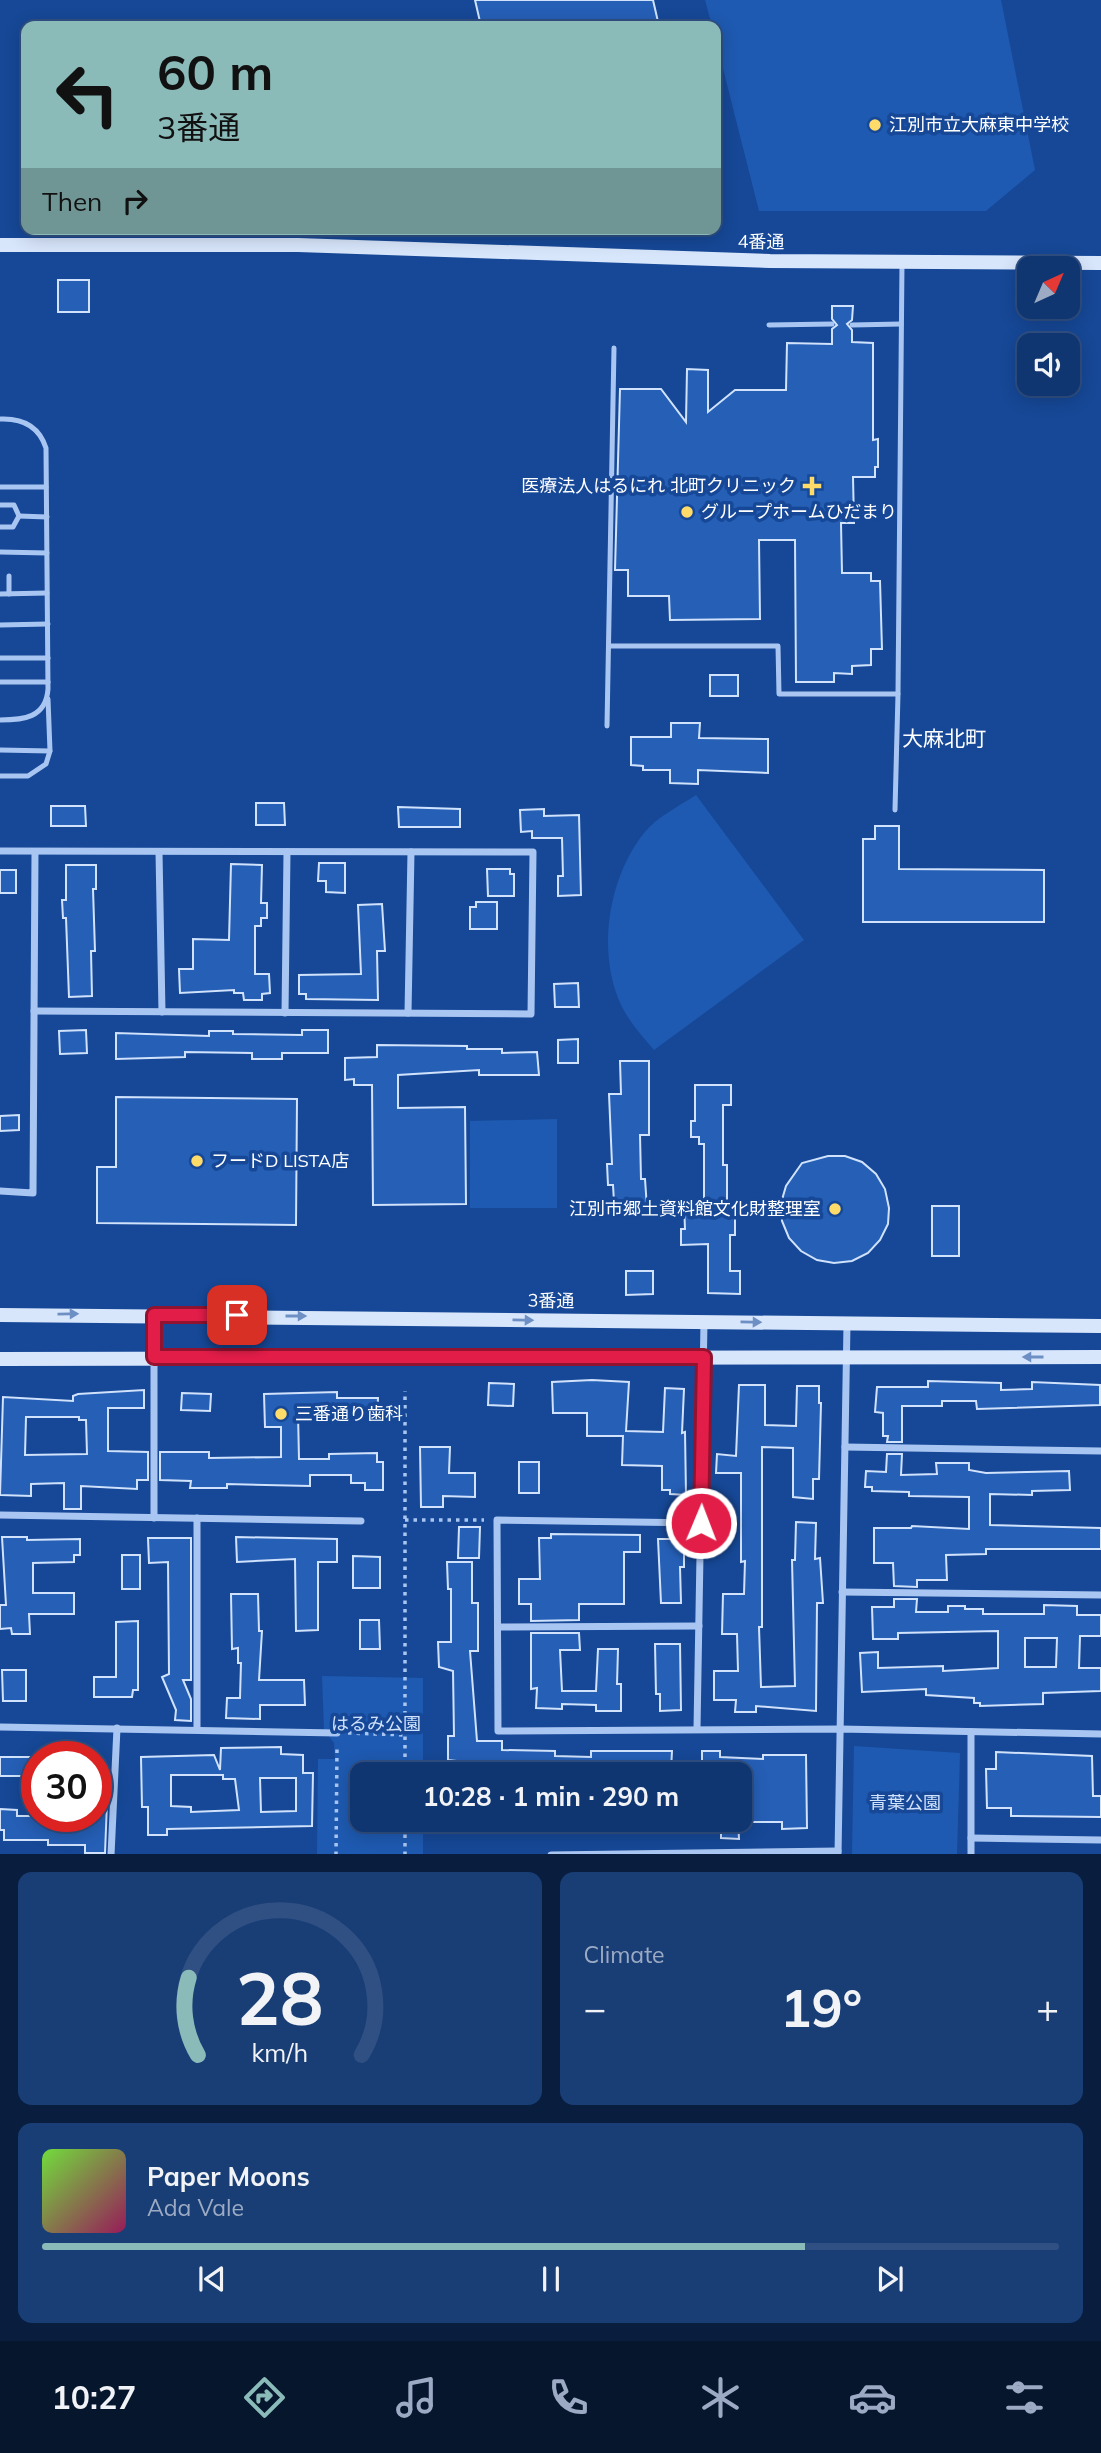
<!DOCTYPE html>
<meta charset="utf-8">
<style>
body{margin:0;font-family:Mulish,"Noto Sans JP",sans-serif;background:#193e76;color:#f1f3f6;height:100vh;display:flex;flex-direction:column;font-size:26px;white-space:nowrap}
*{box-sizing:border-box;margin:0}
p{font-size:23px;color:#9cabc3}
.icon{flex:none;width:38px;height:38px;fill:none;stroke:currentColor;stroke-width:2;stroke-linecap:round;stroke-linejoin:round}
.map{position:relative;height:1854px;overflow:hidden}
.panel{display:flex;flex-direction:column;gap:18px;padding:18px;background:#091e3e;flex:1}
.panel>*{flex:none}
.banner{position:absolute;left:21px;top:21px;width:700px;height:214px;border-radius:14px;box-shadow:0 4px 18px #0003,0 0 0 2px #305084;background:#8bbbb9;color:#111;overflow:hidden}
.needle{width:46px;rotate:44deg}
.fabs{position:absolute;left:1017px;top:256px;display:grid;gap:14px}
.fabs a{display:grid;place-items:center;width:63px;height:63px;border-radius:14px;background:#103671;box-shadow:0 4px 18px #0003,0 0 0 2px #305084;font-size:35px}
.speed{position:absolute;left:21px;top:1741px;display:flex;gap:14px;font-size:35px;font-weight:700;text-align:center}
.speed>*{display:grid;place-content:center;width:91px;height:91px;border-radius:50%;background:#103671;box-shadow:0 4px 18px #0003,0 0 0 2px #305084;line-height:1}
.speed .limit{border:10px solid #d22;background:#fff;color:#111}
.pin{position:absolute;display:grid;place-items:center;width:60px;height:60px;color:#fff;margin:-30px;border-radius:14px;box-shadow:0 4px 10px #0006}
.me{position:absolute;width:77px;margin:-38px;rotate:1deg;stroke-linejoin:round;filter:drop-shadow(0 0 5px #0008)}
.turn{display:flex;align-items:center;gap:24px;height:147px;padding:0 21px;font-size:32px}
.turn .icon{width:91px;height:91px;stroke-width:2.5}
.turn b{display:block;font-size:49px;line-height:60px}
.then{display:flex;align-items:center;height:66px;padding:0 21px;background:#0003;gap:14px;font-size:26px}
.big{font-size:52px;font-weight:700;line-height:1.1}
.panel .tile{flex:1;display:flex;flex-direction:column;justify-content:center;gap:10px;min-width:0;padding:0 24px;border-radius:14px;background:#193e76}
.panel .dial{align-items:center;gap:0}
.dial svg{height:182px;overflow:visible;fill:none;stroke:#305084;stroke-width:7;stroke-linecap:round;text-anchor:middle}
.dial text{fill:#f1f3f6;stroke:none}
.song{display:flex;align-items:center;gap:21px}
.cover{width:84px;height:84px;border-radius:10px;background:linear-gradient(135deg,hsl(100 70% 55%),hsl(330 70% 35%))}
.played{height:7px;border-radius:4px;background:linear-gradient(90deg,#8bbbb9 75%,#305084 75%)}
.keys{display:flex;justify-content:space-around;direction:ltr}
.heat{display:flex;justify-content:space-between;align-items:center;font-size:38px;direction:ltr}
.panel .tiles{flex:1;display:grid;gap:18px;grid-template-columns:1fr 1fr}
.tile:last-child{grid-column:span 2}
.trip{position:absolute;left:350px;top:1762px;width:402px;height:70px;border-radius:14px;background:#103671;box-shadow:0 4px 18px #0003,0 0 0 2px #305084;font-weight:700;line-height:70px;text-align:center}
.tabs{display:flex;height:112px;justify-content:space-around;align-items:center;background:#06162d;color:#9cabc3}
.tabs .icon{width:49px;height:49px}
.tabs .selected{color:#8bbbb9}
.tabs b{font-size:32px;color:#f1f3f6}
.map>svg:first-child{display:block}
.green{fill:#1e5ab1}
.building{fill:#255fb6;stroke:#d0e2fc;stroke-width:2;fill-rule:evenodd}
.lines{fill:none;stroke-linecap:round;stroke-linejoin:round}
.path{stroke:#a9c6f2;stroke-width:3.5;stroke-dasharray:3.5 5;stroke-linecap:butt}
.lane{stroke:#a9c6f2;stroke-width:5}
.street{stroke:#a9c6f2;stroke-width:7}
.secondary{stroke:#d8e6fc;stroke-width:14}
.oneway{fill:#6d8fc4}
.route-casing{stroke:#92132f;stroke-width:18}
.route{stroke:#e11d48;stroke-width:12}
.poi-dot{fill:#ffdb6a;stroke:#164897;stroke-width:2.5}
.labels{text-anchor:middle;stroke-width:7;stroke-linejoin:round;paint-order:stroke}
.poi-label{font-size:18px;fill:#fff;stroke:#164897;text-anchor:start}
.street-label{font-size:18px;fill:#fff;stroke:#164897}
.park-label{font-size:18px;fill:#d0e2fc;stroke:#164897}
.quarter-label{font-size:21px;fill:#fff;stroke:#164897}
</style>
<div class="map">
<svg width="1101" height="1855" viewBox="0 0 1101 1855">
<rect width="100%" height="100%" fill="#164897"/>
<g class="green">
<path d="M705 0H1001L1035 170 986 211H759L716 41V26H712Z"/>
<path d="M696 795 804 940 654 1050C643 1037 630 1023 622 1007 596 954 608 878 644 833 657 817 679 806 696 795Z"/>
<path d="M557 1119V1208H470V1121Z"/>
<path d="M322 1676 423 1678V1774H362V1820H423V1854L317 1855 318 1759H335L334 1743 324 1730Z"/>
<path d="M854 1746 960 1753 957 1854H852Z"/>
</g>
<g class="building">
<path d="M475 0H653L659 26H481Z"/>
<rect x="58" y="280" width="31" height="32"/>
<path d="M832 306H853L852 320 847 324 852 330V342L873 343V440L878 439V467H875V477H853L854 523H841L842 573H871V581H880L882 649H871V665L852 666V674L834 673V682H796L795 540H759L760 619 670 620 669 596H628V570H615L620 389H661L686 422 687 369 708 370V412L735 390H786L787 343 832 344V329L837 325 832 319Z"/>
<rect x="710" y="675" width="28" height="21"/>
<path d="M671 723H700L699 738 768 739V773L698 770V784L670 783V770H643V766L631 765V737H671Z"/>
<path d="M256 803H284L285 825H256Z"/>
<path d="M51 806H85L86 826H51Z"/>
<path d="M398 807 460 809V827H399Z"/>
<path d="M544 809V816L579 815 581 895 558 896V876H563L562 838H532V831L521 832 520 810Z"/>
<path d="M875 826H899V869L1044 870V922H863V839H875Z"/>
<path d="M319 863H345V893L326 892V881H318Z"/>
<path d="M231 864 262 865 261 903H267V918H261V926H255V974H269L270 993 262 994V1000H244L243 993H234V990L180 993 179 969H193V939L229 940Z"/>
<path d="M66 865H96V889H93L95 951H91L92 996 69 997 66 918H63L62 900H66Z"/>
<path d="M487 869H510V874H514V896H488Z"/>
<rect x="0" y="870" width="16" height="23"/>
<path d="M476 902H497V929H470V907H476Z"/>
<path d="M382 904 385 951H377L378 1000 306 999V994H299V975L361 974 358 905Z"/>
<path d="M578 983 579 1007H555L554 984Z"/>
<path d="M86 1030 87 1053 60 1054 59 1031Z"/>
<path d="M302 1030H328V1053H282V1059H252V1053L185 1052V1057L116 1059V1033L209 1036V1031H233V1034L302 1035Z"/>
<path d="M578 1039V1063H558V1040Z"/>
<path d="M377 1045 467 1046V1049H502V1053L537 1052 539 1075H479V1070L398 1075V1108L465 1107 466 1204 373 1205 372 1085H354V1079L345 1080V1058L377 1057Z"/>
<path d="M620 1061H649V1135H640L641 1179H645L647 1208 619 1209 618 1202H614L613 1185H608L607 1164H612L609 1094H621Z"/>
<path d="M695 1085H731V1105H723V1165H727V1216H735V1235H730V1271H740V1294L708 1293V1244L681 1245V1229H685L684 1203 704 1202V1144H699V1137H691V1121H695Z"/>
<path d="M116 1097 297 1099 296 1225 97 1223V1167H116Z"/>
<path d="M19 1115V1130L0 1131V1116Z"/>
<path d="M828 1156H845L862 1162 876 1174 885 1189 889 1208 888 1224 880 1240 868 1253 852 1261 834 1263 817 1260 801 1251 789 1238 782 1221 781 1203 786 1186 802 1163Z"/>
<rect x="932" y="1206" width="27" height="50"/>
<path d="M626 1271H653V1294L626 1295Z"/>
<path d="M592 1380 629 1382 626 1431 663 1432 665 1388 684 1389 682 1433 685 1432 686 1495 670 1494V1490H662V1466L622 1465 623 1436H587V1413H553L552 1382Z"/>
<path d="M928 1381 1001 1383V1390L1032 1389V1382L1100 1385V1405L977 1409 976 1401H942V1406H902V1442H887L888 1436H883V1413L875 1412 877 1387H928Z"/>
<path d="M489 1383 514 1384 513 1406 488 1405Z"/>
<path d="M739 1385H765V1425L796 1426 797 1386H819V1403H821L819 1479H813V1499L793 1497V1448L762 1447V1627H759L761 1687 795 1686 792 1560H795L796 1522 816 1523 815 1559 820 1558 823 1603H817L816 1711 756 1706V1712H735L736 1700H714V1671H738L737 1634H722L723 1594H744L745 1561 741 1562V1473H716L717 1454 736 1456Z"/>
<path d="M144 1390V1408H108V1451L148 1452V1480H137V1489L81 1486V1509H64V1483L31 1484V1496L0 1495 3 1397 73 1401V1396L78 1394ZM26 1417H79V1420H86L87 1454 25 1455Z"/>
<path d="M337 1392V1398H378L377 1416H349V1412L298 1413 299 1459H329V1454L377 1453V1462H383V1490H365V1483H351V1475H310V1486L227 1484V1488H190L191 1481 160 1480V1452H209V1458L281 1457V1427H265L264 1394Z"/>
<path d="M182 1393 211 1394 210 1411 181 1410Z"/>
<path d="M420 1447H450L449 1473H475V1497L443 1496V1507H421Z"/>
<path d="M887 1454H902L901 1475 937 1474 936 1463H969V1470L986 1473 1069 1471 1070 1490 1032 1491V1495L990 1494V1525L1101 1528V1549H986V1554L946 1555 947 1580H917V1587L894 1586 893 1563H874V1528H911L912 1526 969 1529V1497L909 1496V1492L872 1491V1487H865L866 1471 886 1472Z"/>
<rect x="519" y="1462" width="20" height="31"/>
<path d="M459 1527H480L479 1558H458Z"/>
<path d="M551 1534 640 1535V1552H624V1604H579V1620L531 1621V1604H519V1579H540L539 1538H551Z"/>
<path d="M2 1537H27V1540L80 1539V1555H74V1562L33 1563V1593H74V1614H29L30 1634H12L11 1628 0 1629V1605H6Z"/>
<path d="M236 1537 337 1539V1562H318V1630L296 1631 295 1559 237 1562Z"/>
<path d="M148 1538H191V1680H183L191 1699V1721L175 1720 176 1710 162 1677 169 1674 168 1562 149 1563Z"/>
<path d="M658 1539H680V1549H684V1567H680L681 1603H661Z"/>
<rect x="122" y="1555" width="18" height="34"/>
<path d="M353 1556 380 1557V1588H353Z"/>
<path d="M447 1562H472V1603H478V1651H470L477 1741H502V1750L555 1751V1756L591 1757V1751H672L671 1770 627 1769 599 1770V1774H513L514 1771 482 1770V1774H456V1761L448 1760V1736H454L453 1671 439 1667 438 1642H451V1589H448Z"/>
<path d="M231 1594H258L259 1631H262L259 1680H304L305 1705H260V1719L226 1718 227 1698H240L241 1663H238V1648L232 1649Z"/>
<path d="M894 1599H917L916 1612H948V1606H965V1609H983V1614H1044V1605L1077 1606V1615H1101V1636H1080L1079 1668H1101V1691L1043 1693V1704L980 1706V1703H974V1698L926 1695V1689L862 1692 860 1653 878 1652V1668L943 1666V1671L998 1668V1631L898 1633V1639H873L872 1607H894ZM1025 1638H1057L1056 1667H1025Z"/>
<path d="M360 1620H379L380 1649H360Z"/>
<path d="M138 1621V1690H133L132 1697H94V1677H116V1622Z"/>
<path d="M531 1633H579L580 1650H560L562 1691H596L598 1649H618L617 1684H621V1711H596V1705L562 1704V1709L536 1708 537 1688 531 1689Z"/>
<path d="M655 1644H680L681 1710 660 1711V1694H656Z"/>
<path d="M2 1670H26V1701H3Z"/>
<path d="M281 1747V1754L303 1755V1773H313L312 1826 167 1829V1835H148V1807H142L141 1757 214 1755 220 1770 221 1748ZM171 1775H223V1779H235L239 1810 191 1812V1807L171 1806ZM260 1778H296V1811L261 1812Z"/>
<path d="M702 1751H720V1757L763 1759V1755H806L807 1828 782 1829V1822H743V1774H702Z"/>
<path d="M996 1752 1092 1756 1093 1796H1101V1817L1011 1816V1808H987L986 1769H996Z"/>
<rect x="0" y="1757" width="37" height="19"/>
<path d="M96 1803H107L105 1853H85V1845H48V1840H4V1830H0V1809L17 1810V1816H96Z"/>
<path d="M721 1820H738L739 1839 721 1838Z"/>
</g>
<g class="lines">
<g class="path">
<path d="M405 1520H484"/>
<path d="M348 1733 406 1735"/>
<path d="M405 1774V1391"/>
<path d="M336 1855 337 1747"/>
<path d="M405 1855V1820"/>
</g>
<g class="lane">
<path d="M769 325 832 324"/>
<path d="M852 325 901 324"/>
<path d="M0 419C22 418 39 426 46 448L48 689C46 718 23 720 0 720"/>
<path d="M0 487H46"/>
<path d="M0 505H14L19 516 13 527H0"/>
<path d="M19 516 47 517"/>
<path d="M0 552 47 553"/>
<path d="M0 594 47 593"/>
<path d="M9 594V576"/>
<path d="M0 625 48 624"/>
<path d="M609 646H778L779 694H898L902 263"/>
<path d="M0 658H48"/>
<path d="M0 682H48"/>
<path d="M607 726 614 348"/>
<path d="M0 750 50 751"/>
<path d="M0 776H28L46 764 50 751 48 699"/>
<path d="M895 810 898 694"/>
</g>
<g class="street">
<path d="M0 851 533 852 531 1014 34 1011"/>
<path d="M159 852 162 1012"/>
<path d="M285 1013 287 852"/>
<path d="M408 1013 411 852"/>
<path d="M0 1191 33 1193 35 852"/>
<path d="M845 1447 1101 1451"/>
<path d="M0 1515 361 1521"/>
<path d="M154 1518V1316"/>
<path d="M701 1523 497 1520 498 1731 840 1729 1101 1734"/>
<path d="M842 1592 1101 1595"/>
<path d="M498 1627 699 1626"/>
<path d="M0 1727 337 1733"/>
<path d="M197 1729V1518"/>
<path d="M697 1729 704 1322"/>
<path d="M971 1838 1101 1840"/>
<path d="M111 1855 117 1728"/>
<path d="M551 1855 838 1851"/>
<path d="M838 1855 847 1324"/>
<path d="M971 1855V1732"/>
</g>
<g class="secondary">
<path d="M0 245H298L770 261 1101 263"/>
<path d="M0 1315 1101 1326"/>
<path d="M0 1359 1101 1357"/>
</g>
</g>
<defs><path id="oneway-solid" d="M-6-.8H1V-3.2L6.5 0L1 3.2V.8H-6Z" transform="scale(1.75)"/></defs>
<g class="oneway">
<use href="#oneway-solid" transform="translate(68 1314) rotate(-1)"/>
<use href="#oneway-solid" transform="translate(296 1316)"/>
<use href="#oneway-solid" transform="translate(523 1320) rotate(1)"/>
<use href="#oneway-solid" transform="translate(751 1322) rotate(1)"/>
<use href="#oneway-solid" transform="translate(1033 1357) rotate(-180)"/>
</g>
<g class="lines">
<g class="route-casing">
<path id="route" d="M237 1315H154V1357H704L701 1523"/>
</g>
<use href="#route" class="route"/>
</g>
<g class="poi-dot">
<circle cx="875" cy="125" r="7"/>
<path d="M808.5 475.5h7v7h7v7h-7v7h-7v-7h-7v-7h7z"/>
<circle cx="687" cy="512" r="7"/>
<circle cx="197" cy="1161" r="7"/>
<circle cx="835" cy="1209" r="7"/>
<circle cx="281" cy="1414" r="7"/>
</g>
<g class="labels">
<g class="poi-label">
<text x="889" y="131">江別市立大麻東中学校</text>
<text x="796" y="492" text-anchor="end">医療法人はるにれ 北町クリニック</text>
<text x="701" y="518">グループホームひだまり</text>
<text x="211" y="1167">フードD LISTA店</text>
<text x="821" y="1215" text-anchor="end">江別市郷土資料館文化財整理室</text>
<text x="295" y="1420">三番通り歯科</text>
</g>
<g class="street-label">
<text transform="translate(761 242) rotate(1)" y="6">4番通</text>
<text transform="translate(551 1301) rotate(1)" y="6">3番通</text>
</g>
<g class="park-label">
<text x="376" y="1730">はるみ公園</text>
<text x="905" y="1809">青葉公園</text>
</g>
<g class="quarter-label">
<text x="944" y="746">大麻北町</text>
</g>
</g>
</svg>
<div class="fabs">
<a><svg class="needle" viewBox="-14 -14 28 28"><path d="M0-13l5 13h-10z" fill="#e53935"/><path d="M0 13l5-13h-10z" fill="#9cabc3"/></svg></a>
<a><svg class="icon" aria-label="sound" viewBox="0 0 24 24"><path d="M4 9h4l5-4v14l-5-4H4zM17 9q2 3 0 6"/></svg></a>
</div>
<div class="speed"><div class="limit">30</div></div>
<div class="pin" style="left:237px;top:1315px;background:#d93025"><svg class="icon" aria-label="arrive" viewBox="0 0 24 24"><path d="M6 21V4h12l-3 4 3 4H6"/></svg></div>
<svg class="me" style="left:701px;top:1523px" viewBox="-20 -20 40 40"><circle r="17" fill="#e11d48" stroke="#fff" stroke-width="3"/><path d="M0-11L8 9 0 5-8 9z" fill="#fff"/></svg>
<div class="trip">10:28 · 1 min · 290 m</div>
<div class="banner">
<div class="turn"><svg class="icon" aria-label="left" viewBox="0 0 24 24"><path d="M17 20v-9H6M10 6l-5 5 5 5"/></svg><div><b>60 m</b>3番通</div></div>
<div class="then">Then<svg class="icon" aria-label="right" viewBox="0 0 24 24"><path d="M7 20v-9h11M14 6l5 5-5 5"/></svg></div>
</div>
</div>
<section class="panel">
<div class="tiles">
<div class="tile dial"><svg viewBox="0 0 100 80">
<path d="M14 69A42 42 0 1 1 86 69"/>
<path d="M14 69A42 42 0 0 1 10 35" stroke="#8bbbb9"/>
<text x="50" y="56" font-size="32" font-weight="700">28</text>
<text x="50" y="72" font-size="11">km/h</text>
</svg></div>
<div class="tile"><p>Climate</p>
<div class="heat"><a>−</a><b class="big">19°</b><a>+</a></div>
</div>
<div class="tile">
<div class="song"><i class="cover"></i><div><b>Paper Moons</b><p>Ada Vale</p></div></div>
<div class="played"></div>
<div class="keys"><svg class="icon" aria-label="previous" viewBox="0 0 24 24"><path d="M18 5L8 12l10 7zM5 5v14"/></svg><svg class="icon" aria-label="pause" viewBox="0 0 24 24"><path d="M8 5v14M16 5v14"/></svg><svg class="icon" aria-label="next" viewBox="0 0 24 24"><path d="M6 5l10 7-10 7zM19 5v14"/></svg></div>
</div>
</div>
</section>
<nav class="tabs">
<b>10:27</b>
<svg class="icon selected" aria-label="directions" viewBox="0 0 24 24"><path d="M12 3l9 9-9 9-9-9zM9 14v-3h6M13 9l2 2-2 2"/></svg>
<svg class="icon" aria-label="music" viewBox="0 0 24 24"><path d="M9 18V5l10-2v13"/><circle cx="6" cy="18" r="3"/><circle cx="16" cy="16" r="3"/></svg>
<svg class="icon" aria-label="phone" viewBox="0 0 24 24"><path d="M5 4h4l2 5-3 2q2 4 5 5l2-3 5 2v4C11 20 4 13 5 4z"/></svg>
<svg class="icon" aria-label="climate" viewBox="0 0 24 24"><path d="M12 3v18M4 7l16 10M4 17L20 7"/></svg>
<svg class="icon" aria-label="car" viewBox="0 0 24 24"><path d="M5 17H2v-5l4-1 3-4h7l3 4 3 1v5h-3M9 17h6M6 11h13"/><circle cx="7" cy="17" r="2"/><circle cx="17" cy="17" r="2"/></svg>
<svg class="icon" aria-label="filters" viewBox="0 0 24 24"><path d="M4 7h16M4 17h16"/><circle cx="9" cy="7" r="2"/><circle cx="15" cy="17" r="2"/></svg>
</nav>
